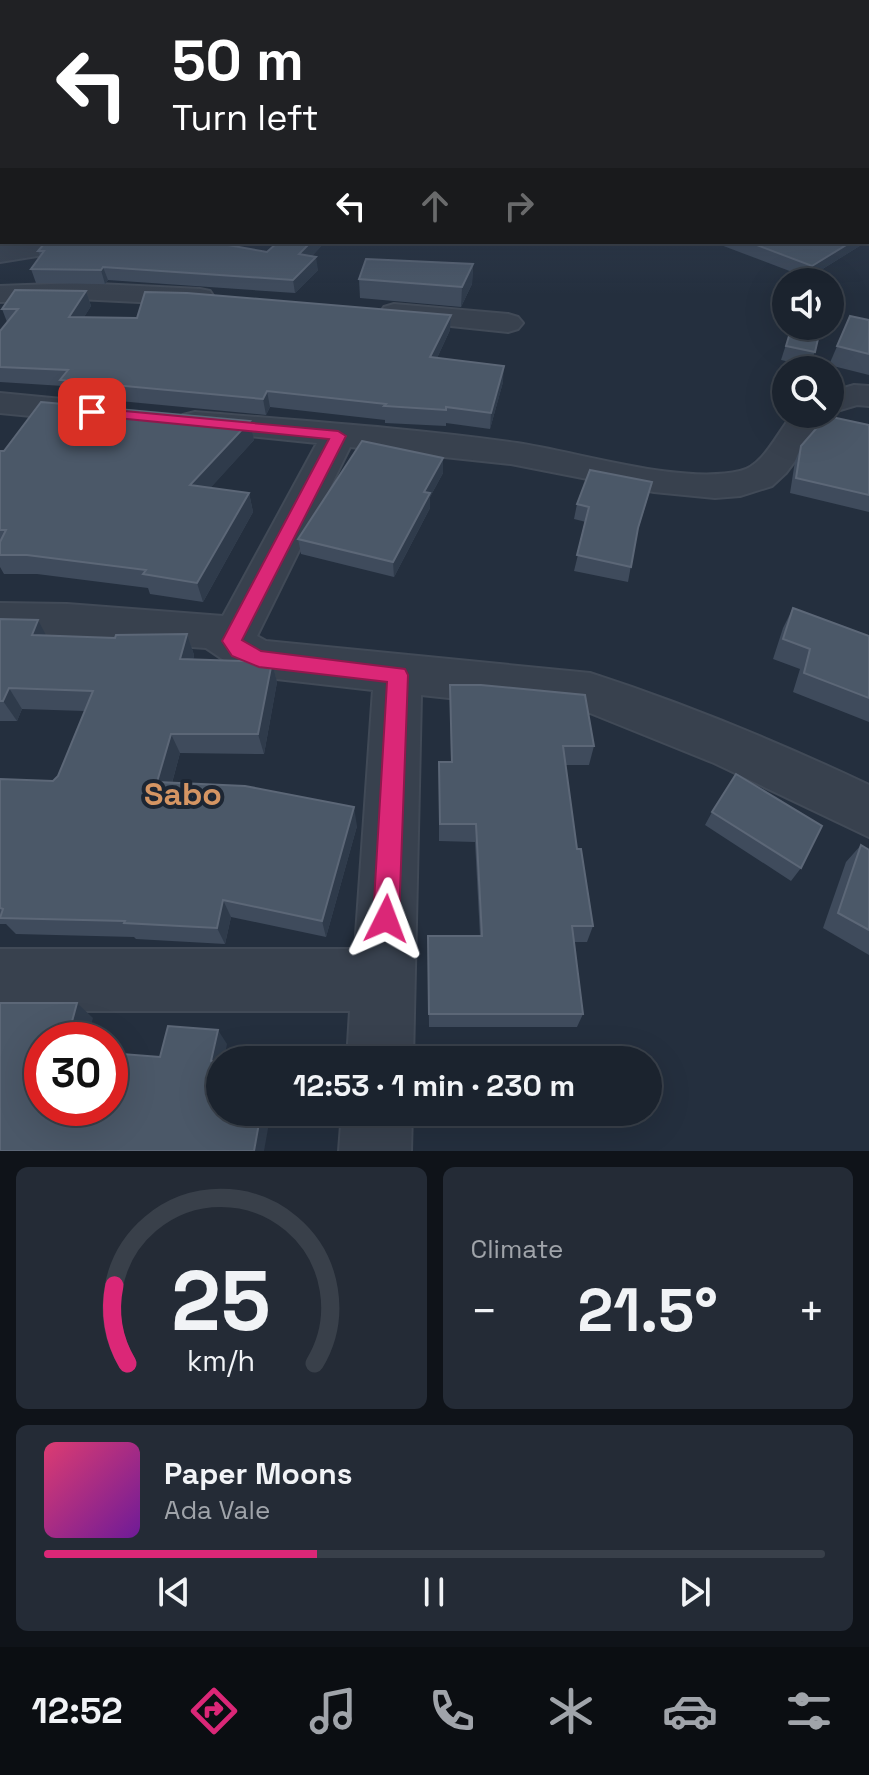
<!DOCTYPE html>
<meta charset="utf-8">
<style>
body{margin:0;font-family:"Space Grotesk",sans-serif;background:#242b36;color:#f1f3f6;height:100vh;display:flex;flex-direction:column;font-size:30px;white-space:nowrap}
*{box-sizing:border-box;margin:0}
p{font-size:26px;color:#a0a4aa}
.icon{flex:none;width:44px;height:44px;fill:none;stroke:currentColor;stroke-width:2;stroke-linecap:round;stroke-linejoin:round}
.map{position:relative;height:1151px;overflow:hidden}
.side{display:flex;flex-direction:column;gap:16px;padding:16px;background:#0f1319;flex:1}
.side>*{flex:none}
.banner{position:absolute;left:0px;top:0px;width:870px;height:244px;box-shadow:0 8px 32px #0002,0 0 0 2px #39404a;background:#202124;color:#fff;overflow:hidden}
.fabs{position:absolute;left:772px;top:268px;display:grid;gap:16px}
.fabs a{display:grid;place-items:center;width:72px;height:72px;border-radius:50%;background:#1b232e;box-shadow:0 8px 32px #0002,0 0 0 2px #39404a;font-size:40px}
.speed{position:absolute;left:24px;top:1022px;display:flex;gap:16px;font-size:40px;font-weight:700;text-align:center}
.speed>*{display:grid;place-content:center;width:104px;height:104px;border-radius:50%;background:#1b232e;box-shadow:0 8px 32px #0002,0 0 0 2px #39404a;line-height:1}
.speed .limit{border:12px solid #d22;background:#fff;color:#111}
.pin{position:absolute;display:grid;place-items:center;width:68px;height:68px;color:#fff;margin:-34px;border-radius:16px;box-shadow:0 4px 12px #0006}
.me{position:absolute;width:88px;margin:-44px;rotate:3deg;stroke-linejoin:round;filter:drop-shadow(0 0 6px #0008)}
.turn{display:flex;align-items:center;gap:28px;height:168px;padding:0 40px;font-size:36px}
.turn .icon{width:104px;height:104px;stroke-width:2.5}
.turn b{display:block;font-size:56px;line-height:68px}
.lanes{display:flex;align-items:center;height:76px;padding:0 40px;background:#0003;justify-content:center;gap:40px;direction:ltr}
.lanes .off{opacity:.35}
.big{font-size:60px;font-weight:800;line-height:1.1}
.side .card{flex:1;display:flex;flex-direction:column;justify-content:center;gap:12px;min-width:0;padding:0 28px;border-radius:12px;background:#242b36}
.side .dial{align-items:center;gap:0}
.dial svg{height:208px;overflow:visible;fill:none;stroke:#39404a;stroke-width:7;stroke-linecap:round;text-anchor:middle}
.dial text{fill:#f1f3f6;stroke:none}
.song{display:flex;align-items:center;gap:24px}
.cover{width:96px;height:96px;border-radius:12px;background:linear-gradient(135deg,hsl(340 70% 55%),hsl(280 70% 35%))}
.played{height:8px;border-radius:4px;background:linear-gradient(90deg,#db2777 35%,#39404a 35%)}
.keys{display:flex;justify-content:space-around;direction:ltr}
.heat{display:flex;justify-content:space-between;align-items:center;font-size:44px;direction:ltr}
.side .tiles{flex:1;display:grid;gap:16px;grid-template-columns:1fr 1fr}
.card:last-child{grid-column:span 2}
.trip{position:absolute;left:206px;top:1046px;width:456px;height:80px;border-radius:40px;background:#1b232e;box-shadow:0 8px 32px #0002,0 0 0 2px #39404a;font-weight:800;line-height:80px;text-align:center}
.tab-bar{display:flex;height:128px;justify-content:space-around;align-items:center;background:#0b0e12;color:#a0a4aa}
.tab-bar .icon{width:56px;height:56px}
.tab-bar .on{color:#db2777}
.tab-bar b{font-size:36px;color:#f1f3f6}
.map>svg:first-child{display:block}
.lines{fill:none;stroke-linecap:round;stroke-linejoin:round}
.minor-casing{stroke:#414a57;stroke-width:4}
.minor{fill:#38414e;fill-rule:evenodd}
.wall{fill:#3f4b5c}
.shaded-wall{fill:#2f3b4b}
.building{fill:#4b5868;stroke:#5c6777;stroke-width:2}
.route{fill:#db2777;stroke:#8e194d;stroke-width:2}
.labels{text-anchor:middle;stroke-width:8;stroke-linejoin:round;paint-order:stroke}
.near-quarter-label{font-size:32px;font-weight:bold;fill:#d59563;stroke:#1d2633}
</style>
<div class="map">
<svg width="869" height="1151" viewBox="0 0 869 1151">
<rect width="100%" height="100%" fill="#242f3e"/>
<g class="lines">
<g class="minor-casing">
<g id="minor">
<path d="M34 242H77L62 252 0 262V246Z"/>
<path d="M78 283 200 289 210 291 214 297 210 303 200 305 78 299 0 302V286Z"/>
<path d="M394 304 508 314 518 317 523 323 518 329 508 332 384 319 380 313 384 307Z"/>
<path d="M854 385 869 386V406L857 405 830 413V392Z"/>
<path d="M0 393 93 402 105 405 110 412 105 419 93 422 0 413Z"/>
<path d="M195 412C302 421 410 428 517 443 578 452 681 485 740 471 764 466 778 431 793 414H830L786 473 772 486 740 496 715 498 654 492 511 464 350 447 257 636 266 641 590 673C686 704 778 742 869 785V837L714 763 590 713 421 695 413 1060H347L350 1011H0V949H355L373 690 259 677 237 669 206 648 67 638 0 637V603L67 604 223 616 317 443 183 429 178 422 183 415Z"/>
<path d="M342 1112H412L411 1151H339Z"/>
</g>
</g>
<use href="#minor" class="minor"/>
</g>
<g class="wall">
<rect x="0" y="132" width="2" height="109"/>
<path d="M278 242H325L312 256 318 270 295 293 108 280 105 284 36 283 31 269 40 256 38 251 267 252Z"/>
<path d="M713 242H866L808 278Z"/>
<path d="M473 264 472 284 461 307 360 298 359 279Z"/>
<path d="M86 291 91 306 84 317 137 318 451 315 450 330 437 358 503 382 490 429 446 423V426L385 423V420L270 407 266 415 67 396 63 386 0 382V331L7 322 2 309Z"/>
<path d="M850 316 869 320V375L829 365Z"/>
<path d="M792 326 815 352 809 366 781 360Z"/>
<path d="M250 421 254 440 210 488 249 493 253 512 203 602 150 594 148 588 37 574H4L0 567V451Z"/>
<path d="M869 425V512L790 493 795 461 801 446Z"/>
<path d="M443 458V473L430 497V508L394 577 301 554 298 539Z"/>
<path d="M648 497 637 533 628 582 574 571 586 522 574 519 577 504Z"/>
<path d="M793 608 869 636V722L793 692 800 669 773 659 783 628Z"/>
<path d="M0 619 47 635 115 638 187 634 194 655 193 660 272 662 277 682 264 754 180 753 172 783 357 826 326 937 231 917 225 944 136 939 134 937 16 934 6 924H0V779L53 781 58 776 85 711 22 709 17 721H0Z"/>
<path d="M450 685 594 746 589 765H565L577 849 593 926 587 942H574L583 1014 577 1027H429L428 936H480L475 842 439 841V762H451Z"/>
<path d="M712 812 801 868 791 881 705 825Z"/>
<path d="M861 845 869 850V955L823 928 846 862Z"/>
</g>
<g class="shaded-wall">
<path d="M311 242H325L301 268 299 254Z"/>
<path d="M851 242H866L808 278 812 266Z"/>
<path d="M316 257 318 270 295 293 293 280Z"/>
<path d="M473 264 472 284 461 307 462 287Z"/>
<path d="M103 267 108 280 105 284 101 270Z"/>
<path d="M86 291 91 306 75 332 69 317Z"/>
<path d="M451 315 450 330 430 373V357Z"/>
<path d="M504 366 503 382 490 429 491 413Z"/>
<path d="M267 391 270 407 266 415 263 399Z"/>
<path d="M250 421 254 440 196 504 190 485Z"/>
<path d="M443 458V473L430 497V508L394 577 393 562 424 492Z"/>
<path d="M249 493 253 512 203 602 197 583Z"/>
<path d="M38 620 49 641 32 635Z"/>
<path d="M187 634 194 655 188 680 180 659Z"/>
<path d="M272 662 277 682 264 754 258 734Z"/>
<path d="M9 688 22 709 17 721 3 701Z"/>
<path d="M171 734 180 753 167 801 157 782Z"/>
<path d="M354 807 357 826 326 937 322 921Z"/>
<path d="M223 900 231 917 225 944 217 928Z"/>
<path d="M77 1003 93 1018 87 1040H67Z"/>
<path d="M218 1030 227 1044 224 1060H220V1073L211 1061Z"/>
<path d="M261 1112H271L264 1151H254Z"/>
</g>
<g class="building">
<rect x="0" y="132" width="2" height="96"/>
<path d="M56 242H211L267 252 278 242H311L299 254 316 257 293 280 103 267 101 270 31 269 44 251H38L44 244Z"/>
<path d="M749 242H851L812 266Z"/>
<path d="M366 259 473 264 462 287 359 279Z"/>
<path d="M15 290 86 291 69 317 137 318 145 292 187 293 451 315 430 357 504 366 491 413 446 407V410L384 406 386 404 267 391 263 399 60 380 68 370 0 367V331L18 309H2Z"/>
<path d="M850 316 869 320V354L837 346Z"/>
<path d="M792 326H801L820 330 815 352 786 346Z"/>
<path d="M41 402 250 421 190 485 249 493 197 583 143 574 146 570 27 555H0V542L6 530H0V451H4Z"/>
<path d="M827 416 869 425V495L796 478 801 446Z"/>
<path d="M362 441 443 458 424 492 430 493 393 562 298 539Z"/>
<path d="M590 470 652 482 638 528 631 567 577 555 589 507 577 504Z"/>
<path d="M793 608 869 636V698L804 673 810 649 783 639Z"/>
<path d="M0 619 38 620 32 635 115 638 116 635 187 634 180 659 272 662 258 734H171L157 782 245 786 354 807 322 921 223 900 217 928 124 923 125 921 0 918 3 909 0 908V779L53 781 58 776 93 691 9 688 3 701H0Z"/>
<path d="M450 685H481L585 695 594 746H563L577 849H581L593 926H572L583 1014H429L428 936H482L476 824H440L439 762H452Z"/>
<path d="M736 774 822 826 801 868 712 812Z"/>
<path d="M861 845 869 850V930L838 913Z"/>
<path d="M0 1003H77L67 1040H42V1108H110V1053L160 1057 168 1026 218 1030 211 1061 220 1062V1112H261L254 1151H0Z"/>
</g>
<linearGradient id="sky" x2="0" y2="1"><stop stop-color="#141a22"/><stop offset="0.45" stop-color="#3f4d63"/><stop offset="1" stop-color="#3f4d63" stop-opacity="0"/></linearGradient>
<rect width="869" height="294" fill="url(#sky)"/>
<path class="route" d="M92 408 338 431 346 436 242 640 261 651 405 669 408 675 399 919 396 928 386 932 377 928 373 919 387 682 259 667 232 656 222 641 329 439 87 415V409Z"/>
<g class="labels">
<g class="near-quarter-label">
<text x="183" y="805">Sabo</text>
</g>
</g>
</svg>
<div class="fabs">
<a><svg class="icon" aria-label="sound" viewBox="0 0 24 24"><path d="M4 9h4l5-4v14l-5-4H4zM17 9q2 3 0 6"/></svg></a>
<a><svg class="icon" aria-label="search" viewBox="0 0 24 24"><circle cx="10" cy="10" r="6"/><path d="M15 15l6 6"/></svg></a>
</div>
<div class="speed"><div class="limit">30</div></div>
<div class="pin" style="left:92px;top:412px;background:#d93025"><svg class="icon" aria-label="arrive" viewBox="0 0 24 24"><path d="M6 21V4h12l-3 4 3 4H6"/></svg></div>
<svg class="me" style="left:386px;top:919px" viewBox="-20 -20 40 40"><path d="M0-17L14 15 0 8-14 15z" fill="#db2777" stroke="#fff" stroke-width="4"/></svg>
<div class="trip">12:53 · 1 min · 230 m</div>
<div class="banner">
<div class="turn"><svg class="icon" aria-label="left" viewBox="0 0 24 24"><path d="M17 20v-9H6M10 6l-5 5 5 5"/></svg><div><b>50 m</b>Turn left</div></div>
<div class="lanes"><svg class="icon" aria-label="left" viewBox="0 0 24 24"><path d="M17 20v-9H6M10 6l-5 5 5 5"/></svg><svg class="icon off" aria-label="ahead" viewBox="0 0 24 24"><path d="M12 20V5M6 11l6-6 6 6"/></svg><svg class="icon off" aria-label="right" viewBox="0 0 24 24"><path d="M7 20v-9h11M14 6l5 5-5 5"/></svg></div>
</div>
</div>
<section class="side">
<div class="tiles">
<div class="card dial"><svg viewBox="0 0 100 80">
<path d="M14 69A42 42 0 1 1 86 69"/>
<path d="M14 69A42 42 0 0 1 9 39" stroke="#db2777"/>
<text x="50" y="56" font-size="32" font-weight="700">25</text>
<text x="50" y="72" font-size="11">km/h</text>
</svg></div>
<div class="card"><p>Climate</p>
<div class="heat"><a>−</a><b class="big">21.5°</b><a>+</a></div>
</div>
<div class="card">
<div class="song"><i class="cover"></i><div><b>Paper Moons</b><p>Ada Vale</p></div></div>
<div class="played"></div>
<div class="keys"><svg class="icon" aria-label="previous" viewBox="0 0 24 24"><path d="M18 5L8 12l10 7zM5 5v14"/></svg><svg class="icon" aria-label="pause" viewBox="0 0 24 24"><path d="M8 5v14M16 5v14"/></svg><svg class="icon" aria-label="next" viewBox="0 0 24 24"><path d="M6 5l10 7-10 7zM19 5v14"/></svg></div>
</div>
</div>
</section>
<nav class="tab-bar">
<b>12:52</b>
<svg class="icon on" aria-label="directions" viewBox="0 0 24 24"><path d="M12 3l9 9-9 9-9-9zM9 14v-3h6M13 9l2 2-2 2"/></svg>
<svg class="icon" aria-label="music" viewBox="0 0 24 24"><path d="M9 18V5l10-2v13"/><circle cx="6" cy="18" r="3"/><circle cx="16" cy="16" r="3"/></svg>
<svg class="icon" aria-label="phone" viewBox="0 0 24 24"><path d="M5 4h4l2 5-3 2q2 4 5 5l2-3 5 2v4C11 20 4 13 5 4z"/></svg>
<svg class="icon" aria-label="climate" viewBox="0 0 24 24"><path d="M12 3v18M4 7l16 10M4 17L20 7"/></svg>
<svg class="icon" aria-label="car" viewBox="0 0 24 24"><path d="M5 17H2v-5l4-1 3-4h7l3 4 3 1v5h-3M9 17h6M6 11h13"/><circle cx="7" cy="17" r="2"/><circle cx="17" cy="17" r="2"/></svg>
<svg class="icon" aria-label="filters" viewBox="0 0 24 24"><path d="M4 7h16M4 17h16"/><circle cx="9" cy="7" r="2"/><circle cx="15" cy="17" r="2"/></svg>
</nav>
